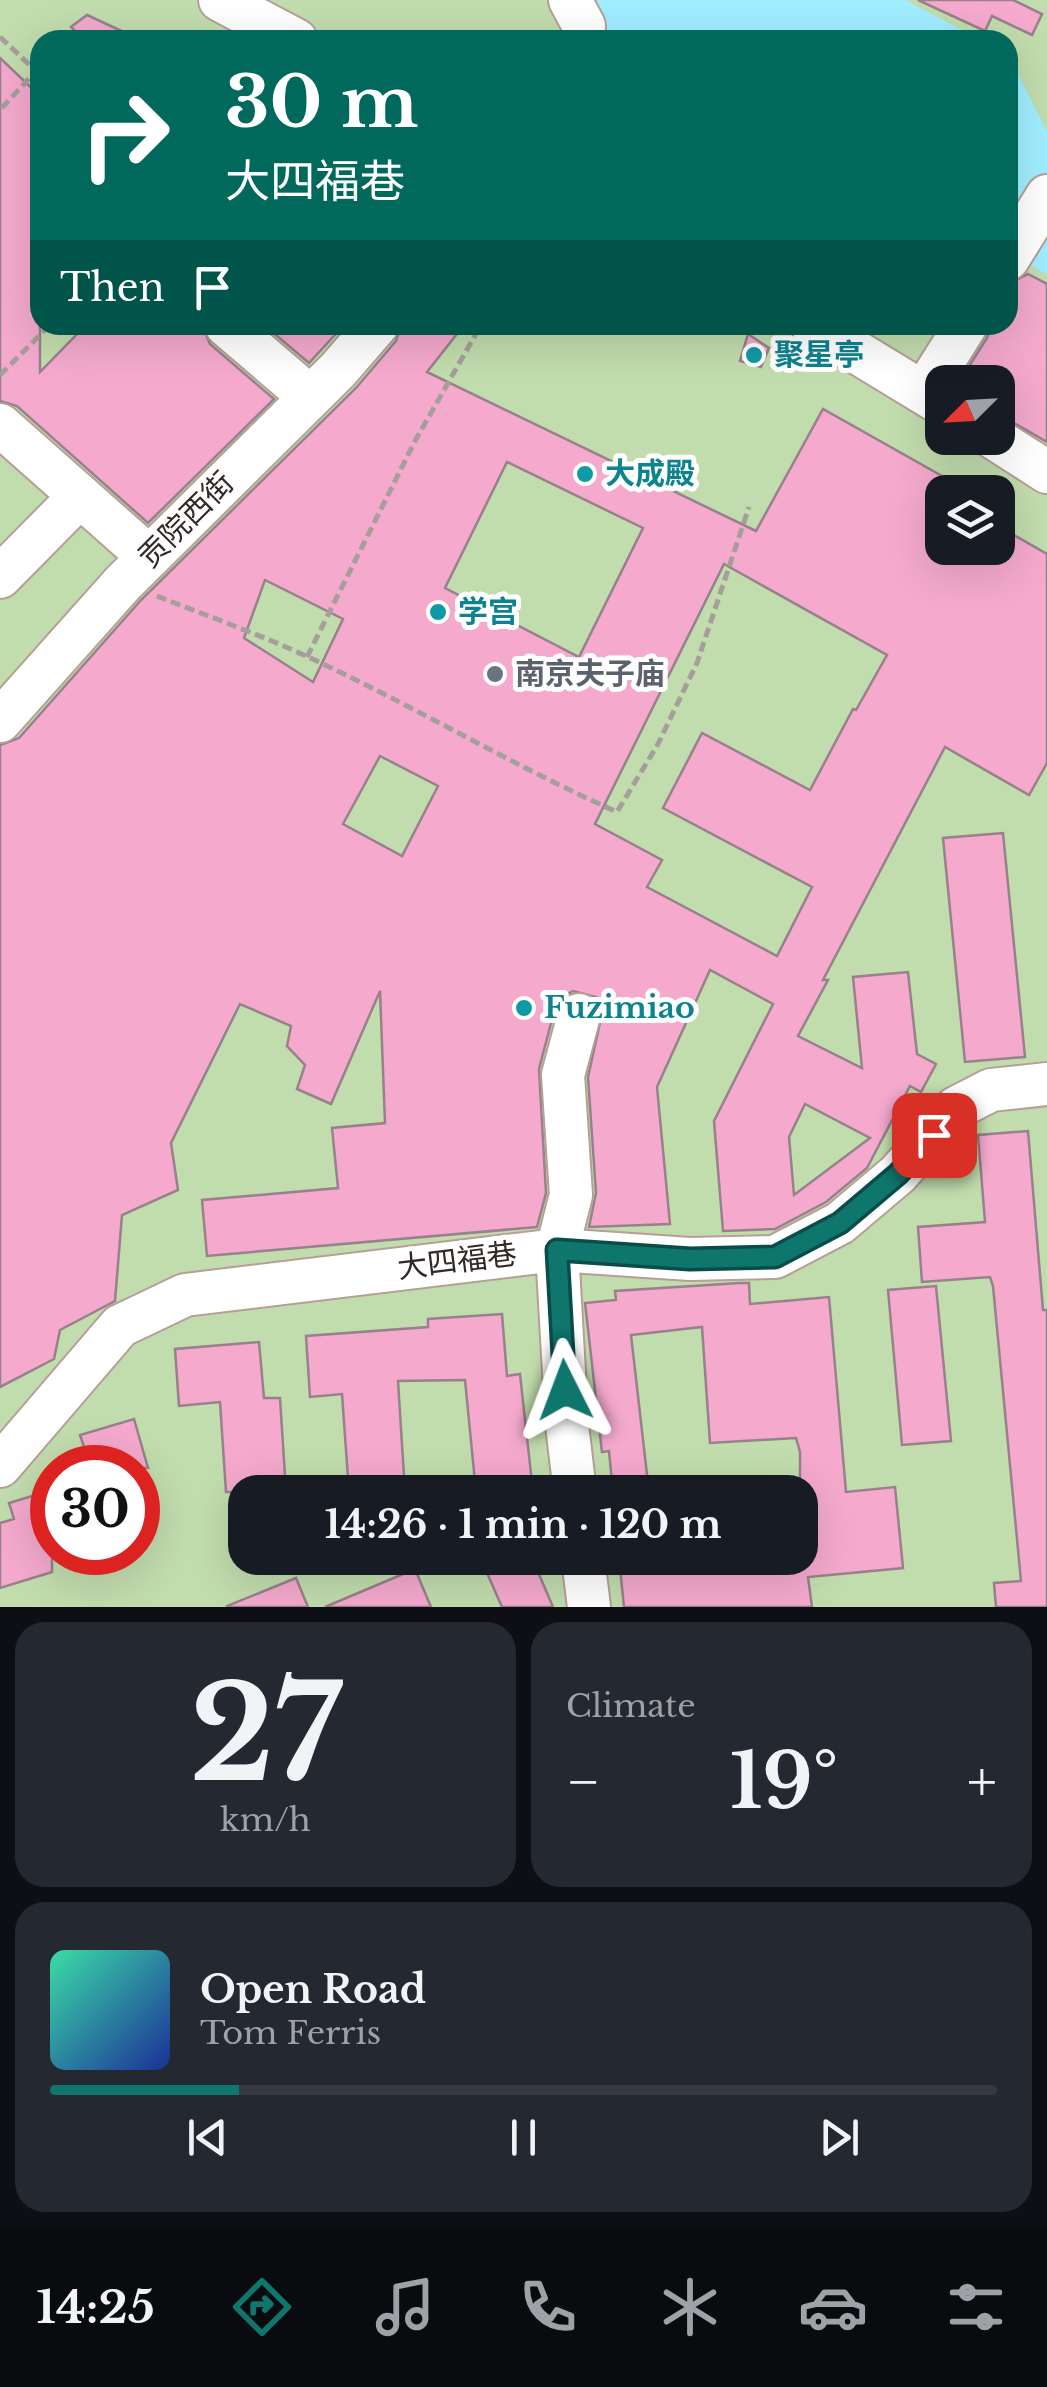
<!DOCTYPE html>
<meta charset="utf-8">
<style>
body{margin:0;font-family:"Libre Baskerville","Noto Sans SC",serif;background:#242831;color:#f1f3f6;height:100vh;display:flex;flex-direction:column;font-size:38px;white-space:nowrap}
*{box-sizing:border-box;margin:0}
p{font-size:32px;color:#9ea1a6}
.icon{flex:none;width:55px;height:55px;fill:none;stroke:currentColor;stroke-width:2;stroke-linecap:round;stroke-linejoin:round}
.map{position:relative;height:1607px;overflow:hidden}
.drawer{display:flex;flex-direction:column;gap:15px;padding:15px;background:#0d0f14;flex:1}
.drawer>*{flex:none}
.hud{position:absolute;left:30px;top:30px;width:988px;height:305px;border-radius:30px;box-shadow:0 10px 40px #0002;background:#00695c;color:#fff;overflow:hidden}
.needle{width:65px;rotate:246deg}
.fabs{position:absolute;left:925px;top:365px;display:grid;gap:20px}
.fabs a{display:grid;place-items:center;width:90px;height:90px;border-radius:20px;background:#171b24;box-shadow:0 10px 40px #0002;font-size:50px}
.speed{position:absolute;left:30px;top:1445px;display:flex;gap:20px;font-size:50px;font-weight:700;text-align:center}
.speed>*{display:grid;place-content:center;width:130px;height:130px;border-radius:50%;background:#171b24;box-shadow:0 10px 40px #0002;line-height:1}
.speed .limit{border:15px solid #d22;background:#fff;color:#111}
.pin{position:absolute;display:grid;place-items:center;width:85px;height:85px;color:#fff;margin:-42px;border-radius:20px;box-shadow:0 5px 15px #0006}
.me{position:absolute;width:110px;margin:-55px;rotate:357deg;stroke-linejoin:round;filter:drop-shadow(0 0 8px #0008)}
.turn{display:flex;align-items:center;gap:35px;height:210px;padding:0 30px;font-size:45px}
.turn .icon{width:130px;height:130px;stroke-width:2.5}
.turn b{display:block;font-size:70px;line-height:85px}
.then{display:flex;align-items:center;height:95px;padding:0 30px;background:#0003;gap:20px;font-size:38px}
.big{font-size:75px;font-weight:800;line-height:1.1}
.drawer .widget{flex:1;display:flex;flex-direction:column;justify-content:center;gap:15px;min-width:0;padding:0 35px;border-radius:30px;background:#242831}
.drawer .dial{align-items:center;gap:0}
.dial b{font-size:130px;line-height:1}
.song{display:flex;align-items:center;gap:30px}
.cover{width:120px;height:120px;border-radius:15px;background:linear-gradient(135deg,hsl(160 70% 55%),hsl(230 70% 35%))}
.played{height:10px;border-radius:5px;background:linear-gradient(90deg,#0f766e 20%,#363941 20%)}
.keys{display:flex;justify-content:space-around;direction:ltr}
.heat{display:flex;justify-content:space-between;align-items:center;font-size:55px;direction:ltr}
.drawer .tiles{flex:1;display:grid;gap:15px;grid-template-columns:1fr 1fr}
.widget:last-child{grid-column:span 2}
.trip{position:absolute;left:228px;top:1475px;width:590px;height:100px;border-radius:30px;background:#171b24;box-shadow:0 10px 40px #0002;font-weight:800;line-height:100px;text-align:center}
.tab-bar{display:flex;height:160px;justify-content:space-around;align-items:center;background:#090b0e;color:#9ea1a6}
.tab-bar .icon{width:70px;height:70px}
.tab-bar .on{color:#0f766e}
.tab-bar b{font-size:45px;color:#f1f3f6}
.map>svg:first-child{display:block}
.green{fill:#c1dcad;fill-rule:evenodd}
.water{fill:#a0edff}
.building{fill:#f4a9cd;stroke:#97818b;stroke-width:2.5;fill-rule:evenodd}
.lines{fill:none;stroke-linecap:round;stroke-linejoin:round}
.minor-casing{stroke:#b69f96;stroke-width:46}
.path{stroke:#a59e9b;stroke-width:5;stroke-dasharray:10 5;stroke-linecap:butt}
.minor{stroke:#fff;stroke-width:42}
.route-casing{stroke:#0a4d48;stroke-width:25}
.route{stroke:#0f766e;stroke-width:18}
.culture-dot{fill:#0f9aa8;stroke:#fff;stroke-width:4}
.worship-dot{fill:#6b7280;stroke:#fff;stroke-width:4}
.labels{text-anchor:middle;stroke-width:10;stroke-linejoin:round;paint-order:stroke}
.culture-label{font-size:30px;font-weight:bold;fill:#0d838f;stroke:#fff;text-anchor:start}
.street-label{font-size:30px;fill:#322926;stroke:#fff}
.worship-label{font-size:30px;font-weight:bold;fill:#5b616d;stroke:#fff;text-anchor:start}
</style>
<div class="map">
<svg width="1047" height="1607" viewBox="0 0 1047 1607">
<rect width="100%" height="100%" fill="#fdf8f6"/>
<path class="green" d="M0 0H1047V1607H0ZM40 40H1008V325H40ZM942 382H998V438H942ZM942 492H998V548H942ZM52 1468H138V1552H52ZM245 1492H800V1558H245Z"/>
<g class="water">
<path d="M578 0H905L981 40H588Z"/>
<path d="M1008 55 1047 131V274L1014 258 1008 262Z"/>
</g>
<g class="building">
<path d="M918 0H1013L1042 14 1032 35 992 16 985 31Z"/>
<path d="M87 15 141 40H84L71 27Z"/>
<path d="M0 58 40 96V372L86 325H202L210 344 274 399 148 523 17 406 0 401Z"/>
<path d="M1028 274 1047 284V442L998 414V382H959L987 338 991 325H1008V284Z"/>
<path d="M264 325H344L309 363Z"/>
<path d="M401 325H464L427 372 756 531 823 409 942 476V548H998V526L1047 554V763L1029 795 945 747 823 980H828L798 1036 862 1068 853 977 908 972 917 1054 936 1064 921 1092 910 1086 867 1168 826 1202 775 1229 723 1231 714 1121 773 1004 710 970 657 1087 670 1224 589 1227 596 1193 588 1077 603 1009 596 997 573 991 562 997 555 1008 539 1069 546 1193 537 1227 207 1256 202 1200 338 1188 332 1128 385 1123 380 991 331 1104 297 1089 305 1065 287 1046 291 1026 240 1004 171 1143 178 1190 122 1215 115 1301 60 1330 54 1359 0 1387V745L19 738 141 600 356 388 396 341ZM507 462 643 528 579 657 445 588ZM724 564 887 655 856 710 853 709 810 790 702 733 663 808 812 887 777 956 647 887 662 860 595 824ZM265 580 343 619 313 682 244 638ZM380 756 438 786 402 856 343 824ZM805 1104 870 1138 794 1195 789 1137Z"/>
<path d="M748 334 769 348 761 367 740 361Z"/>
<path d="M1003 833 1025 1057 965 1062 943 838Z"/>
<path d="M1028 1131 1043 1310H1047V1607H996L994 1583 1021 1581 993 1286 990 1277 922 1282 918 1227 985 1222 978 1135Z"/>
<path d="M739 1283H749L750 1304 829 1297 846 1492 895 1487 903 1568 808 1577 812 1607H624L619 1558H800V1452L796 1438 710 1443 702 1327 631 1335 649 1492H613L609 1451 602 1452 585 1303 616 1300 615 1291Z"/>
<path d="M936 1286 951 1441 902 1445 888 1290Z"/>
<path d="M502 1314 507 1376 520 1374 533 1492H476L465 1380 398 1381 405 1492H349L342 1394 310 1397 306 1336 428 1327V1319Z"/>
<path d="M259 1342 264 1398H280L286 1492H226L220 1402 179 1406 175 1349Z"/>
<path d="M134 1419 148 1468H91L80 1435Z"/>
<path d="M52 1490V1572L0 1588V1523L14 1519 9 1503Z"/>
<path d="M524 1558H532L553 1607H502L487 1573Z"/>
<path d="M415 1569 431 1607H325Z"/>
<path d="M296 1578 308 1607H227V1606Z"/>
</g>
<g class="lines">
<g class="minor-casing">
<g id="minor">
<path d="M220 0 296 40"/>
<path d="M570 0 584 26 582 40"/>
<path d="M1008 259 1047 196"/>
<path d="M226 325 310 397"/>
<path d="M812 325 942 404"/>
<path d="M924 392 966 325"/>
<path d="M0 425 149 557"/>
<path d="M994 438 1047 472"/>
<path d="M0 577 80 496"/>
<path d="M0 721 123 583 338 370 377 325"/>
<path d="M0 1466 120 1326 185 1295 557 1250 690 1259 775 1257 840 1223 898 1174 956 1108 991 1090 1047 1084"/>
<path d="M575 1492 567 1425 557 1250 571 1195 563 1075 579 1015"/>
<path d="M583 1558 589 1607"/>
</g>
</g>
<g class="path">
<path d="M0 37 36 71 0 110"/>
<path d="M0 375 50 325"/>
<path d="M157 596C200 613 244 629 286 647 399 697 505 762 617 812L658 744 697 663 749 507"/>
<path d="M307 657 415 441 481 325"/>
</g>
<use href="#minor" class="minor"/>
</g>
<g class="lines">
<g class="route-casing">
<path id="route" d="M565 1390 557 1250 690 1259 775 1257 840 1223 898 1174 934 1135"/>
</g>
<use href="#route" class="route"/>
</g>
<g class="culture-dot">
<circle cx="754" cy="355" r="10"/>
<circle cx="585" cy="474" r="10"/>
<circle cx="438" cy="612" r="10"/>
<circle cx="524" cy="1008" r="10"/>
</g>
<circle class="worship-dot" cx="495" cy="674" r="10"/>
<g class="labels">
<g class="culture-label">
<text x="774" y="365">聚星亭</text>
<text x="605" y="484">大成殿</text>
<text x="458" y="622">学宫</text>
<text x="544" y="1018">Fuzimiao</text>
</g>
<g class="street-label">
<text transform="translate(186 520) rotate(-45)" y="10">贡院西街</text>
<text transform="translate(457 1261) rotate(-7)" y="10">大四福巷</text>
</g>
<g class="worship-label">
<text x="515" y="684">南京夫子庙</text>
</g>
</g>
</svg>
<div class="fabs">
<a><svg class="needle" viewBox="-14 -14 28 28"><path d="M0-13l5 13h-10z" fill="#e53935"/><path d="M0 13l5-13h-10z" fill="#9ea1a6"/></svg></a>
<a><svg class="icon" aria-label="layers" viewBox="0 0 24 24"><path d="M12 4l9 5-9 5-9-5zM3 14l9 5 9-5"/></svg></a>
</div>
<div class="speed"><div class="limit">30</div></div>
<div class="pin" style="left:934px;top:1135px;background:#d93025"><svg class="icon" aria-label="arrive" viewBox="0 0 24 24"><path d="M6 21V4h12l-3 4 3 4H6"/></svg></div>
<svg class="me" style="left:565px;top:1390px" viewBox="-20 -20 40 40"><path d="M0-17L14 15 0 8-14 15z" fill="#0f766e" stroke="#fff" stroke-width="4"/></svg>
<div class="trip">14:26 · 1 min · 120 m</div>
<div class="hud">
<div class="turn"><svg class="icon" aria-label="right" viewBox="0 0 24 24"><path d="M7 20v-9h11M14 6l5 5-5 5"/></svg><div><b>30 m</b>大四福巷</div></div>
<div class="then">Then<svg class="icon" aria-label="arrive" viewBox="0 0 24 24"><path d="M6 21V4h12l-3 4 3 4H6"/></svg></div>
</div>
</div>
<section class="drawer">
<div class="tiles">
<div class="widget dial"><b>27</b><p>km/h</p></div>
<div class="widget"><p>Climate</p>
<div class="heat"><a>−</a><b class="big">19°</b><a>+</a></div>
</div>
<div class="widget">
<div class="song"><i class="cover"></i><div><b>Open Road</b><p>Tom Ferris</p></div></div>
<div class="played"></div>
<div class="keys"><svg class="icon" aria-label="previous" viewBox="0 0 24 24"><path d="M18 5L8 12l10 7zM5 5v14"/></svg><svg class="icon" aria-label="pause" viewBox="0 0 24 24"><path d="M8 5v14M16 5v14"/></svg><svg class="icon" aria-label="next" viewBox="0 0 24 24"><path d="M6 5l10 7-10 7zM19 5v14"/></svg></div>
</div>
</div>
</section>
<nav class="tab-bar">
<b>14:25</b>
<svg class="icon on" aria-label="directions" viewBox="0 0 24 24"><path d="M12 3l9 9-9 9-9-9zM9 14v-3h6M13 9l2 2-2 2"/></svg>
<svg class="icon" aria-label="music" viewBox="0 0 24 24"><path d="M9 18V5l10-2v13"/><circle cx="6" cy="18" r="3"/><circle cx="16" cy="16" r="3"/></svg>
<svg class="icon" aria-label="phone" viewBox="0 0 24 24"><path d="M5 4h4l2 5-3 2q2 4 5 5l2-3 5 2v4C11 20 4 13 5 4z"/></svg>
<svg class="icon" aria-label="climate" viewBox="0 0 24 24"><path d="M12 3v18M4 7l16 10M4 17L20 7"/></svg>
<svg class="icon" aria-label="car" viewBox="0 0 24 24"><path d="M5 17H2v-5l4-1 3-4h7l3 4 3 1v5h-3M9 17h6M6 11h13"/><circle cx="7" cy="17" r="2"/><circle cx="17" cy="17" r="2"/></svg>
<svg class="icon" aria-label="filters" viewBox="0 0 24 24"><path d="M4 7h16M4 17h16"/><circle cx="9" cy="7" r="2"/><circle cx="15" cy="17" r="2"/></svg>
</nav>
